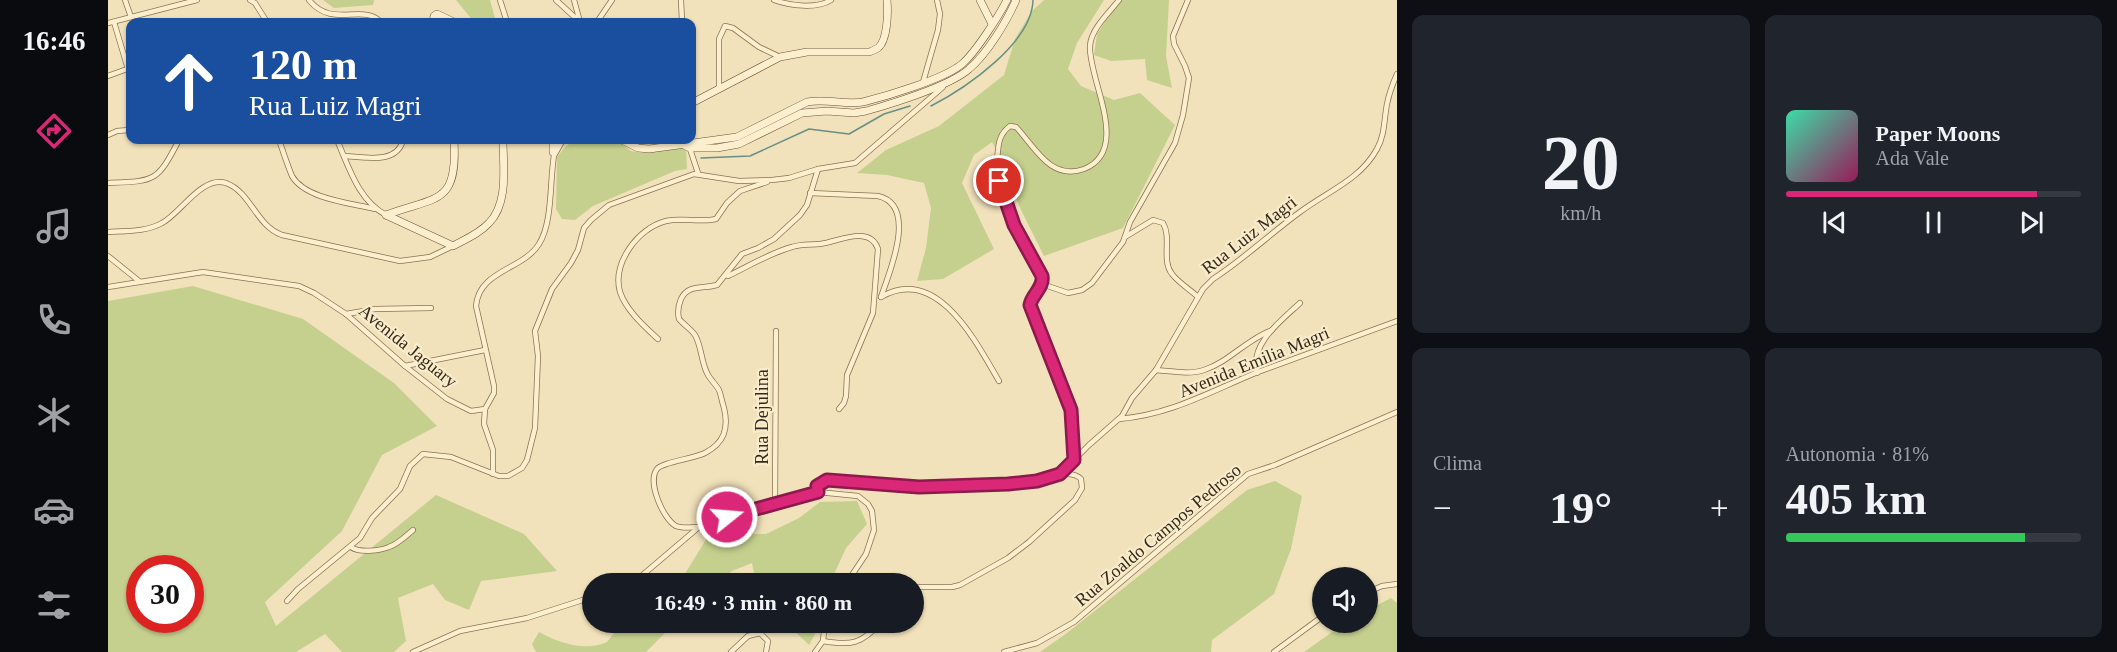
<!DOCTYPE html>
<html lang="pt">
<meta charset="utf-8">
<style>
body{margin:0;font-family:Georgia,serif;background:#20242c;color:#f1f3f6;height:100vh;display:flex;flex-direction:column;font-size:22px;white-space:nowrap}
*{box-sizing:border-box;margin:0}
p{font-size:20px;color:#9ea1a6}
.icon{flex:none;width:33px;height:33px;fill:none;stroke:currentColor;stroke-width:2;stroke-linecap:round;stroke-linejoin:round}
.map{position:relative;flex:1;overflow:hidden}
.side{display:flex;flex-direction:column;gap:15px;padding:15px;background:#0d0f14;width:720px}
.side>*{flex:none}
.top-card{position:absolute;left:18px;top:18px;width:570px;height:126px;border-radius:12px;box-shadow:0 2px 4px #0004;background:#1a4fa0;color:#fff;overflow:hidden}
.buttons{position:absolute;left:1204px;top:567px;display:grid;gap:12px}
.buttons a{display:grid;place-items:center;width:66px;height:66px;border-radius:50%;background:#171b24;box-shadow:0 2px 4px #0004;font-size:30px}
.speed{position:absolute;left:18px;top:555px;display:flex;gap:12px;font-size:30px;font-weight:700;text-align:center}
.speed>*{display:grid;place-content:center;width:78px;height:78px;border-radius:50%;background:#171b24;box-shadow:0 2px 4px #0004;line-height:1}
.speed .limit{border:9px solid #d22;background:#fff;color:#111}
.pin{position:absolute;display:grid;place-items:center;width:51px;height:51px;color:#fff;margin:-26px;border:3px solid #fff;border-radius:50%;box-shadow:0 2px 6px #0007}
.me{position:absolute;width:66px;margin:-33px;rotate:73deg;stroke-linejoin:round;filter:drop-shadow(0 0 4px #0008)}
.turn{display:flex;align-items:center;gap:21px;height:126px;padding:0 24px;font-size:27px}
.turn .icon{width:78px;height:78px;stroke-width:2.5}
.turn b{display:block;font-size:42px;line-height:51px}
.big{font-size:45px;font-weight:800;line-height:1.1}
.side .tile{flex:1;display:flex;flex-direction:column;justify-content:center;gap:9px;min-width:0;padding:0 21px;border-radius:12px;background:#20242c}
.side .dial{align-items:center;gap:0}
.dial b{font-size:78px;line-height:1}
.song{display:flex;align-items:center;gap:18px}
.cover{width:72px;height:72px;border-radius:9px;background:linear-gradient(135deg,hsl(160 70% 55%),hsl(330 70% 35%))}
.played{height:6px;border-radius:3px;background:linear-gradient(90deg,#db2777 85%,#363941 85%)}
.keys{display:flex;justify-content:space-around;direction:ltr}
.heat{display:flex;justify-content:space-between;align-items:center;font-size:33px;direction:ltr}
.charge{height:9px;border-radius:4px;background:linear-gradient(90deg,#34c759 81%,#363941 0)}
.side .tiles{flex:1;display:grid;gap:15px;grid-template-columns:repeat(2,1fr)}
.trip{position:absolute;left:474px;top:573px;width:342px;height:60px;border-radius:30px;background:#171b24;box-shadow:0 2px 4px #0004;font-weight:800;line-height:60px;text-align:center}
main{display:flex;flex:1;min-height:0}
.tabs{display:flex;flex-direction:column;width:108px;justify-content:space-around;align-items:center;background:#090b0e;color:#9ea1a6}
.tabs .icon{width:42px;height:42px}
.tabs .current{color:#db2777}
.tabs b{font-size:27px;color:#f1f3f6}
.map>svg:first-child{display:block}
.green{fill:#c6d08e;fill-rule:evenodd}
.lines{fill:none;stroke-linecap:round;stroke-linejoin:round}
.stream{stroke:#678f86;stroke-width:1.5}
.street-casing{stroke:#897253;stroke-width:6}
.secondary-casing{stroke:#6b5237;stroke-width:8}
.street{stroke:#fcefce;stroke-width:4.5}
.secondary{stroke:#fcefce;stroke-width:7}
.route-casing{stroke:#8e194d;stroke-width:15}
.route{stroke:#db2777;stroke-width:10}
.labels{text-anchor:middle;stroke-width:4.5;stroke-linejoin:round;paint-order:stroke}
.street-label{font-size:18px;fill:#37291a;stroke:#f8eccb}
</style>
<main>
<nav class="tabs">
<b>16:46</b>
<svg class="icon current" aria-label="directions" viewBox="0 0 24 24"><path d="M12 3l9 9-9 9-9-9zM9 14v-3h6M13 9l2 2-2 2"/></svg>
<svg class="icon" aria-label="music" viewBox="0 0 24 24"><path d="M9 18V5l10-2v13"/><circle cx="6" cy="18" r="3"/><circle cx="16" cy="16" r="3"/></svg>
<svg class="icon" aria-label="phone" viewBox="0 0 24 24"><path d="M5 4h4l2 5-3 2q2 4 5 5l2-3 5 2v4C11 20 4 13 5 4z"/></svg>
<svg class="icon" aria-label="climate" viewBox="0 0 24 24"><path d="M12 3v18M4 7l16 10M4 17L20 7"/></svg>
<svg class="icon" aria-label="car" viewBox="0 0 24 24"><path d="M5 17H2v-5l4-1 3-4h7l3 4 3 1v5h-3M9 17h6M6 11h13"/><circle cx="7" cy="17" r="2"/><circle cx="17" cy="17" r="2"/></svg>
<svg class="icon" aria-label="filters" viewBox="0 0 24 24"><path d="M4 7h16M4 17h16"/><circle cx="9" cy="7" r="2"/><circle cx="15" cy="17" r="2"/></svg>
</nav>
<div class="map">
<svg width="1289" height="652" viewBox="0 0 1289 652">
<rect width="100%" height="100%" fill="#f1e2bb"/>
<g class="green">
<path d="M215 0H266L265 5 226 8Z"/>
<path d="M348 0H382L388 22H366Z"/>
<path d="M936 0H996L969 43 960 69 973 86 1006 100 1032 93 1067 125 1015 228 936 256 912 208 892 156 884 142 866 155 854 183 886 249 835 279 809 281 818 248 823 208 816 183 779 175 749 173 778 150 831 126 896 75 907 39 924 11Z"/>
<path d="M1009 0H1061L1058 56 1064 88 1039 80 1037 59 1003 61 986 55 989 34 1009 4Z"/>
<path d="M466 140H508L523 151 534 153 578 147 579 169 567 171 485 206 467 220 454 219 448 209 449 157 456 148Z"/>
<path d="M85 286 195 319 286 383 329 426 274 455 234 531 157 602 168 626 328 495 416 534 449 571 373 581 361 610 337 600 325 584 290 598 298 641 286 652H234L217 634 188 652H0V301ZM32 568H82V620H32Z"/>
<path d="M1167 481 1194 496 1183 549 1166 594 1104 640 1103 652H932L959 633 1139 490Z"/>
<path d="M749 501 759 524 738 548 722 583H648L644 563 624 571 610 583H565L575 577 602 533 658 534 691 518 712 502Z"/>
<path d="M1283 598 1289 603V652H1196L1237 623 1260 622V610Z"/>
<path d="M514 623H567L538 652H428L424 644 431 632C451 643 478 652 499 642 504 636 509 629 514 623Z"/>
<path d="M678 623V622L711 623 708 632 701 645Z"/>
</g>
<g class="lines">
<g class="stream">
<path d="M823 106C858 88 924 43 925 0"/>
<path d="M593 158 642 156 701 129 741 134 776 114 802 106"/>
</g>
<g class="street-casing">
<g id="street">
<path d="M17 0 23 17"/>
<path d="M142 0 147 3 159 22"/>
<path d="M201 0C224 29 255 3 273 22"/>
<path d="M392 0 399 22"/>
<path d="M448 0 472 22"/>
<path d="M466 0 472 22"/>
<path d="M573 0 574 22"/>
<path d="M666 0C682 6 709 9 723 0"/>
<path d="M6 22 20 69"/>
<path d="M489 22 504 0"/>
<path d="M0 23 89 0"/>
<path d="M0 76 22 68"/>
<path d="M815 82 830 30 832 14 829 0"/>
<path d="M611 89V39L617 26 625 28 651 47 672 57"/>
<path d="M0 135 9 131 21 130"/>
<path d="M171 140C175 151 179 164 184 176 197 199 243 203 267 209"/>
<path d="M229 140C241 167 250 200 278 215"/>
<path d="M581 146 590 173"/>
<path d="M447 154 455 140"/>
<path d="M236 156C256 157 289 165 295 140"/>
<path d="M710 169 699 205 692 215 666 239 650 248 634 254 609 285C595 289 580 284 573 299 570 306 569 311 571 319 576 325 583 329 587 335 594 347 593 363 600 375 603 380 608 385 611 390 613 395 614 402 616 408 621 429 616 443 597 453 585 459 554 462 549 469 539 482 555 519 568 526 575 529 584 527 591 527L710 492 750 496 760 504 764 511 766 530 758 554 738 584"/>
<path d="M0 183C48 181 49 182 71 140"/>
<path d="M702 193 770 196C810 205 782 271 773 297"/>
<path d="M0 232C18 231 38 232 54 223 72 214 94 175 118 183 143 192 148 226 174 235L292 261 322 257 345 246"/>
<path d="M1017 237 1045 220 1055 223C1064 238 1053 260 1064 274 1070 282 1081 289 1089 296"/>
<path d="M0 256 31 281"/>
<path d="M620 276C641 266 662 253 684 247 693 244 703 245 712 244 730 242 762 224 770 249L765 313 739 375 738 396 736 403 731 409"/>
<path d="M934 284 960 293 974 290 984 283 1015 242 1022 222 1067 143 1075 115 1081 78 1077 66 1066 44 1065 36 1080 0"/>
<path d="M0 287 95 272 191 286 206 293 238 314 297 366 339 399 363 411 377 409 386 393V386L368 306C371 270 415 270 431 244 447 219 440 170 449 140"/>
<path d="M773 297C829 264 868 342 891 381"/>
<path d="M238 314 267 309 323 308"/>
<path d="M550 339C536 326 518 310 512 292 504 263 530 228 558 221 574 217 592 223 608 219L619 203 632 191 659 182"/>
<path d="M297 366 377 350"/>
<path d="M1048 370C1063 371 1081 375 1096 370 1121 362 1139 339 1164 330"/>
<path d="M1149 373C1141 344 1174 320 1192 303"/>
<path d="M377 409 376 424 385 450V474"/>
<path d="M1011 419C1063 415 1103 391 1150 372 1197 355 1243 338 1289 321"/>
<path d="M965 460 962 410 922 305C924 294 936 288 934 276 917 234 883 199 890 150 891 140 893 133 902 126L908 127C927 147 942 181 976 169 1024 150 980 79 982 46 983 29 1001 13 1011 0"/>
<path d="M952 474 981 445 1014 416 1024 398 1048 370 1095 289 1105 279C1136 259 1163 233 1192 212 1220 191 1252 180 1269 149 1277 135 1276 119 1279 104 1281 94 1285 83 1289 74"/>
<path d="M710 492 709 486 715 481 722 479C751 480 780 484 810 487 844 489 882 486 916 482 932 480 962 467 973 479L974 488 967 500 921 542 900 558 852 585 844 587H806"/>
<path d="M667 503 668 331"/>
<path d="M243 547C251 553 271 551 281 547 290 544 298 536 305 530"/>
<path d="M524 584 591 527"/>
<path d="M1260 592 1274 586 1289 584"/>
<path d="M179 601 190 589 252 538 264 518 292 489 302 466 315 454 343 457 391 476H400L414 468 419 460 427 428 430 356 427 331 444 289 463 263 470 250 476 228 483 220 501 205 586 174 631 181 664 180 681 178 710 169 747 163 835 87"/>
<path d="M715 641C743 646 754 644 773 622"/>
<path d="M305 652 352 631 419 618 484 597"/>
<path d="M623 652 640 636 652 633 660 641 658 652"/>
<path d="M707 652 715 641 717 622"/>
<path d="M896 652 929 643 966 622 1140 474 1167 465 1289 412"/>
<path d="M1166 652 1215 616"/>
</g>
</g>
<g class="secondary-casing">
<g id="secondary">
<path d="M872 0 884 24"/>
<path d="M325 22 326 16 329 14 346 22"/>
<path d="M584 103 672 57 699 52H761C762 52 770 48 770 48 780 40 780 11 779 0"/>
<path d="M445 140V152"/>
<path d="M514 140 530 148 541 149 629 137 699 102C717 98 736 105 755 102 779 96 836 79 854 64 867 53 891 16 899 0"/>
<path d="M576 145 582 148H609L631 144 694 113 719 111 746 113 758 111C783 104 842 86 861 69 879 54 899 21 908 0"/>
<path d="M278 215 345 246C358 239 372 233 381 223 401 203 395 165 395 140"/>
<path d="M278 215C328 196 350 206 346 140"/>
</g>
</g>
<use href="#street" class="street"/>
<use href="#secondary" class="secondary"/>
</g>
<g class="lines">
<g class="route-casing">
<path id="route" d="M619 517 710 492 709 486 719 480 811 487 900 484 929 481 952 474 966 460 963 410 922 305C924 294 936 288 934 276L906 225 891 181"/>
</g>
<use href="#route" class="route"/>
</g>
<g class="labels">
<g class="street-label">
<text transform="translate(1141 235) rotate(-38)" y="6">Rua Luiz Magri</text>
<text transform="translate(300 346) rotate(39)" y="6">Avenida Jaguary</text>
<text transform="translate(1146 362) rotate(-22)" y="6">Avenida Emilia Magri</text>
<text transform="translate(654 417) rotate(-90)" y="6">Rua Dejulina</text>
<text transform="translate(1050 535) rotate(-40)" y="6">Rua Zoaldo Campos Pedroso</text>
</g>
</g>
</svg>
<div class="buttons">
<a><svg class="icon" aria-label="sound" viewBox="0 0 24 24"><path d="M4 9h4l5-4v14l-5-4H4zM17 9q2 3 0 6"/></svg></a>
</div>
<div class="speed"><div class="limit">30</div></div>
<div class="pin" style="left:891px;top:181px;background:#d93025"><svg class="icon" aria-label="arrive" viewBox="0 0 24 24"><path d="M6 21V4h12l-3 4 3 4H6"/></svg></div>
<svg class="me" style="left:619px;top:517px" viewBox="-20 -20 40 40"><circle r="17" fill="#db2777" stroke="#fff" stroke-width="3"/><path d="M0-11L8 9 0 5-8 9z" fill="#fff"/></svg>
<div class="trip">16:49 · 3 min · 860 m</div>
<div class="top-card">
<div class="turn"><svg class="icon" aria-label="ahead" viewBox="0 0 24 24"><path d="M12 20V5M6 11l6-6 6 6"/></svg><div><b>120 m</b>Rua Luiz Magri</div></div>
</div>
</div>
<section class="side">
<div class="tiles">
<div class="tile dial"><b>20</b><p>km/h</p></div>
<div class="tile">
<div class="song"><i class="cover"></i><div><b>Paper Moons</b><p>Ada Vale</p></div></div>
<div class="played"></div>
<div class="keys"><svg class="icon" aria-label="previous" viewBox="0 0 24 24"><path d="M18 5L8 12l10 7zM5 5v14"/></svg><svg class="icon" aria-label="pause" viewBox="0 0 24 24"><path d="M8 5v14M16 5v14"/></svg><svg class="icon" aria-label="next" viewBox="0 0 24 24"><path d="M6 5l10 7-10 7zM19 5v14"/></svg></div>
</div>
<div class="tile"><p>Clima</p>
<div class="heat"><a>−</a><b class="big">19°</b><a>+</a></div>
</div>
<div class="tile"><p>Autonomia · 81%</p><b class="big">405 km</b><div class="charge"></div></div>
</div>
</section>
</main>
